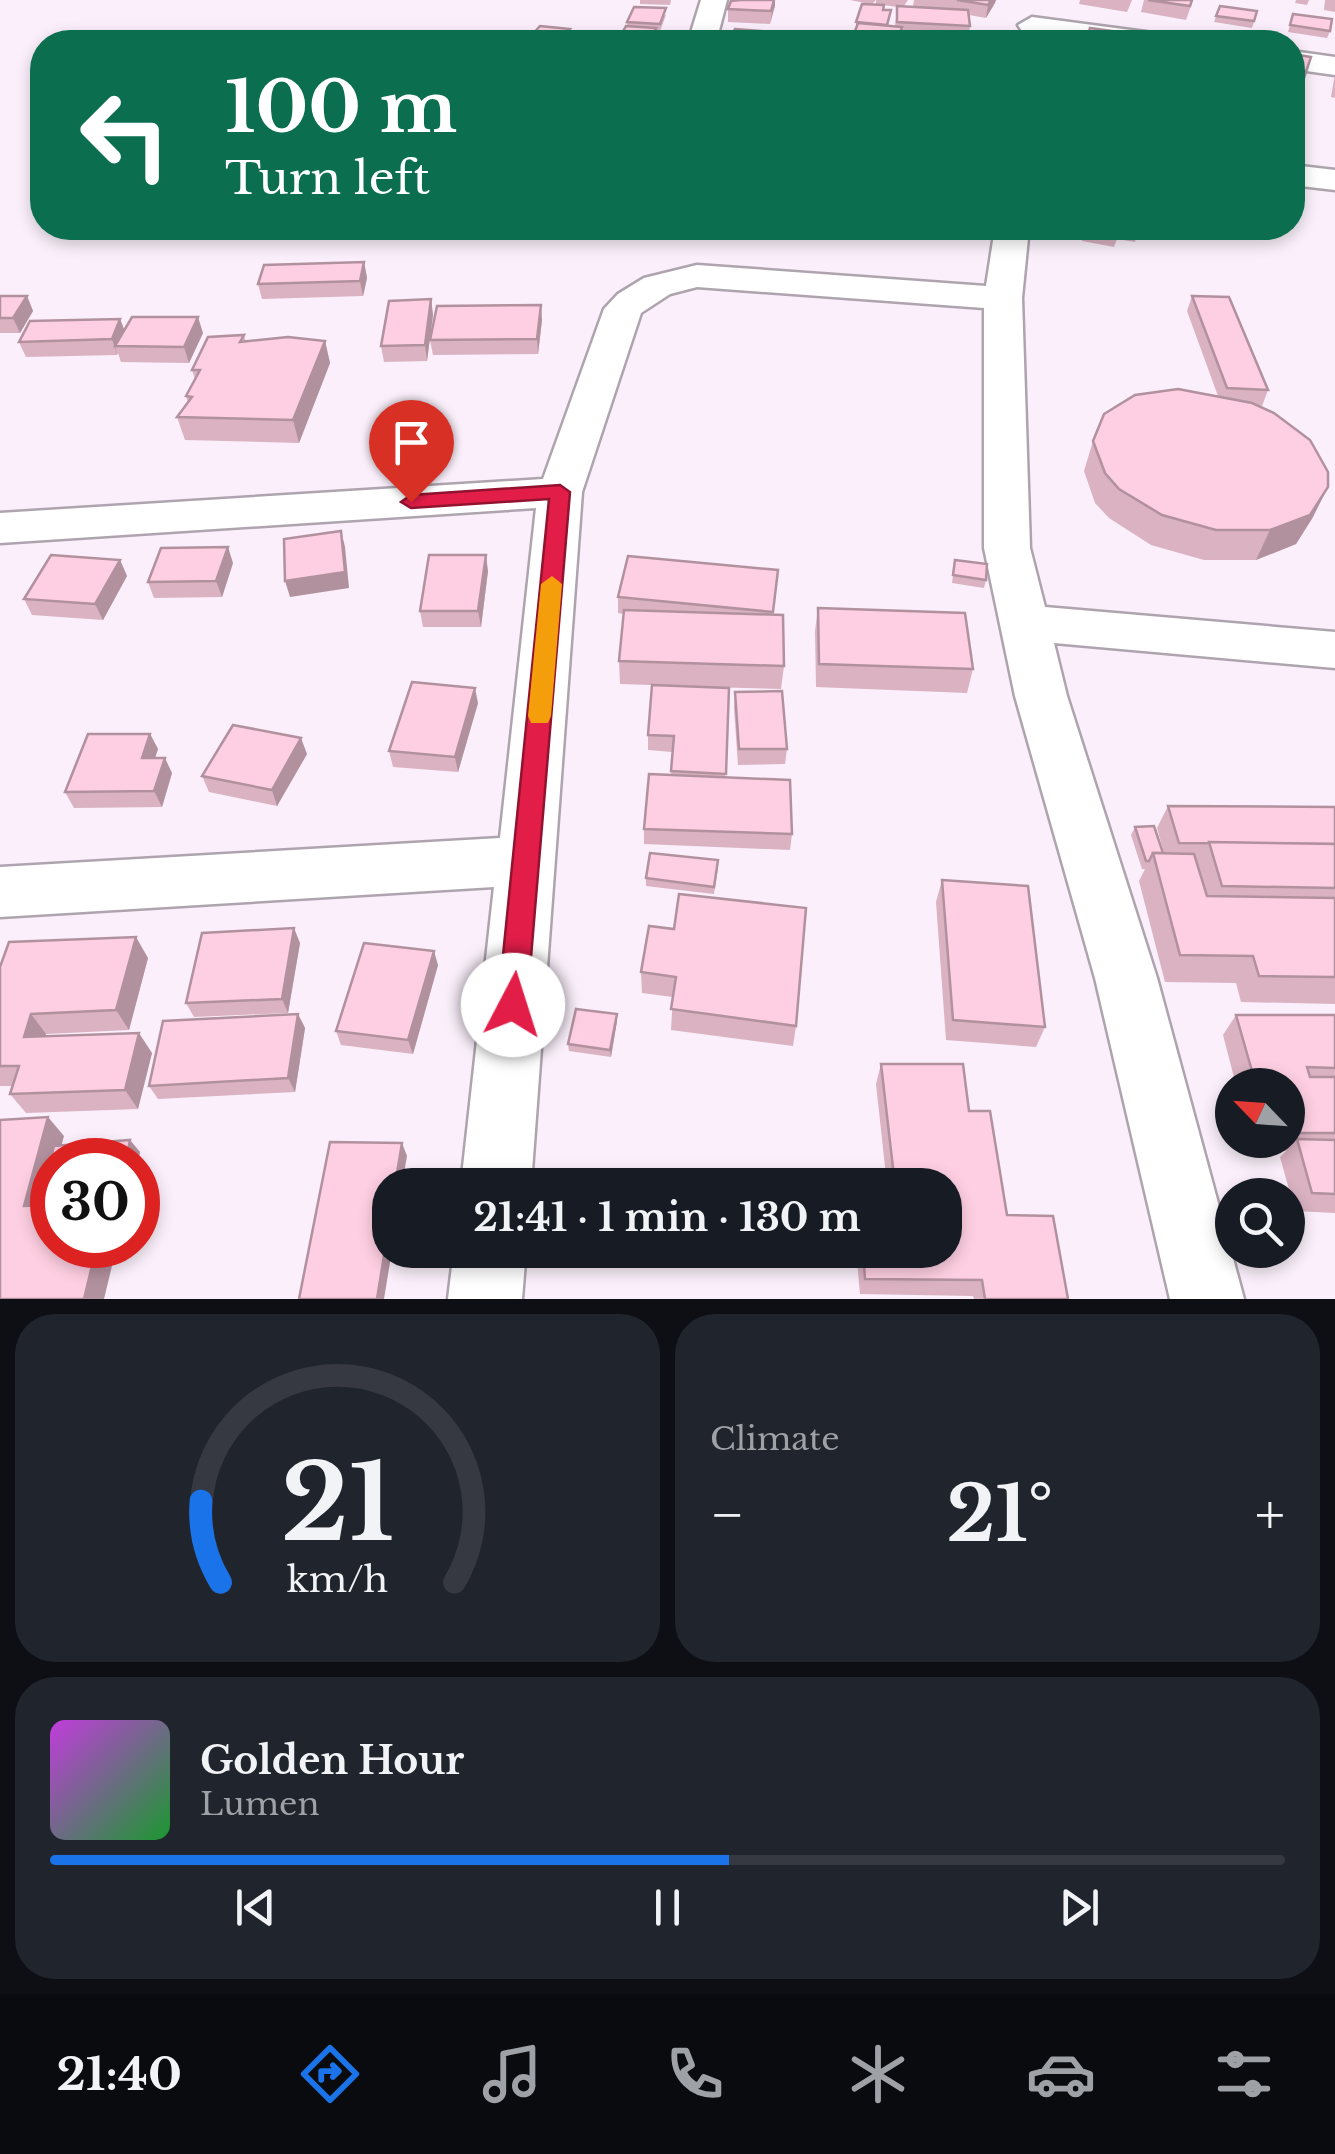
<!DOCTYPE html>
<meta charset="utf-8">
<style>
body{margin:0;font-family:"Libre Baskerville",serif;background:#20242c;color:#f1f3f6;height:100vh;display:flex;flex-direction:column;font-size:38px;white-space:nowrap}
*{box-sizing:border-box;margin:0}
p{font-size:32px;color:#9ea1a6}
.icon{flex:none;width:55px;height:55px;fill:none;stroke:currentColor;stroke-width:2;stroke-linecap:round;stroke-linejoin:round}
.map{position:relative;height:1299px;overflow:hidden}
.sheet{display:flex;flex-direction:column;gap:15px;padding:15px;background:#0d0f14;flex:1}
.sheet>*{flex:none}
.hud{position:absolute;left:30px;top:30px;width:1275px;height:210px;border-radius:40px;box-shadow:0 5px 15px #0003;background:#0b6e4f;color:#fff;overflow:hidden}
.needle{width:65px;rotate:295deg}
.tools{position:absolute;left:1215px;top:1068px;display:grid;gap:20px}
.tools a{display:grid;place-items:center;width:90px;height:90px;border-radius:50%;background:#171b24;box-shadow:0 5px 15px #0003;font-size:50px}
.speed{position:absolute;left:30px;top:1138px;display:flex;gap:20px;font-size:50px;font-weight:700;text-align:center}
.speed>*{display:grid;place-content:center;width:130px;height:130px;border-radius:50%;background:#171b24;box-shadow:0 5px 15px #0003;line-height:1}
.speed .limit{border:15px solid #d22;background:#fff;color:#111}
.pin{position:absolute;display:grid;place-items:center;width:85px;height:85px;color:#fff;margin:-102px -42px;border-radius:50% 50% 50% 0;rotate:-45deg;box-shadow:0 0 10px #0007}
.pin .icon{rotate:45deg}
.me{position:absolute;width:110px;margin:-55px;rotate:5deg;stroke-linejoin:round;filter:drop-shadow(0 0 8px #0008)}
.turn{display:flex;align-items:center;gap:35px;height:210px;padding:0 30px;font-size:45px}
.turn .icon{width:130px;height:130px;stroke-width:2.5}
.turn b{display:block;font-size:70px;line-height:85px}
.big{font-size:75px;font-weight:700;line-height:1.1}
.sheet .card{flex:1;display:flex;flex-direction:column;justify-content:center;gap:15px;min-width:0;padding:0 35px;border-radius:40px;background:#20242c}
.sheet .dial{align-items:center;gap:0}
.dial svg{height:260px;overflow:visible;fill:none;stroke:#363941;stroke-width:7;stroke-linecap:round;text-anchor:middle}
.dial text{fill:#f1f3f6;stroke:none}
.song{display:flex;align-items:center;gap:30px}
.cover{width:120px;height:120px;border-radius:15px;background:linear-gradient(135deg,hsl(290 70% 55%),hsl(130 70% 35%))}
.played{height:10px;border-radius:5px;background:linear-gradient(90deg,#1a73e8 55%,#363941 55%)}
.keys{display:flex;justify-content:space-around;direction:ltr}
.heat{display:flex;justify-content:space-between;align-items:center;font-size:55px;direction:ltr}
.sheet .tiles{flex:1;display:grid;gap:15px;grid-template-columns:1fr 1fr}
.card:last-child{grid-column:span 2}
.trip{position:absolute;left:372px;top:1168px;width:590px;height:100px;border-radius:40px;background:#171b24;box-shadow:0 5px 15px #0003;font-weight:700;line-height:100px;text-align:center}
.dock{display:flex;height:160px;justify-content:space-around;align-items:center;background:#090b0e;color:#9ea1a6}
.dock .icon{width:70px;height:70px}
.dock .on{color:#1a73e8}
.dock b{font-size:45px;color:#f1f3f6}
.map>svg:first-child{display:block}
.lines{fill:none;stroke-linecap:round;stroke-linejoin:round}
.street-casing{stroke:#aea4ae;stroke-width:5}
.street{fill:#fff;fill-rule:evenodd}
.wall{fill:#dab2c2}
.shaded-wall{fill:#b2919e}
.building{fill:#fecfe2;stroke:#b2919e;stroke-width:2.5}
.route{fill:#e11d48;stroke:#92132f;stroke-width:2.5}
.slow{fill:#f59e0b}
</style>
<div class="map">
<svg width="1335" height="1299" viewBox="0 0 1335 1299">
<rect width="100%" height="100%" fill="#faeffa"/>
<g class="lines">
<g class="street-casing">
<g id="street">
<path d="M701 0H727L716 42H688Z"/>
<path d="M1032 17 1161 34 1175 42H1102L1022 31 1018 25Z"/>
<path d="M1292 51 1335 57V75L1292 69Z"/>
<path d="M1292 165 1335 170V190L1292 185Z"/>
<path d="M995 228H1029L1022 298 1030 548 1045 607 1335 632V668L1054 643 1067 696 1157 978 1244 1299H1170L1095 978 1015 696 984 548V308L697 287 670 294 641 313 582 492 531 1185H461L494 887 0 917V867L500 838 536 508 0 543V513L543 479 604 309 618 294 644 278 697 265 986 286Z"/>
<path d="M454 1250H526L522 1299H448Z"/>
</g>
</g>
<use href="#street" class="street"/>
</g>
<g class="wall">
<path d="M640 0H671L670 5 640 4Z"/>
<path d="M741 0H775L770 24 728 22V9Z"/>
<path d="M850 0H876L872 4 883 10 890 17 888 26 895 27 897 7 876 4V0H908L903 7 913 6 914 0H996L986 18 969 15 970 26 968 39 901 36 900 42H851L856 29V22L870 4Z"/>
<path d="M1080 0H1132L1127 12 1079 4Z"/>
<path d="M1144 0H1193L1186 20 1141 12Z"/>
<path d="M1296 0H1309L1307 5 1295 3Z"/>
<path d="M1325 0H1335V12L1324 10Z"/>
<path d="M1220 6 1257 11 1252 28 1214 22Z"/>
<path d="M1293 14 1330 31 1327 38 1288 32Z"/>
<path d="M666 15 660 31 656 30V41L627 26V22Z"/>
<path d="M532 35 570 36 565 42H532Z"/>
<path d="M1292 54 1311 57 1295 103H1292Z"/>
<path d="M1335 74V98L1331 97Z"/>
<path d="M1086 228H1139L1135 242 1117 239 1114 247 1082 241Z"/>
<path d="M364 262 367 278 363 296 262 299 258 284Z"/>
<path d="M0 296H27L33 311 20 333H0Z"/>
<path d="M1192 296 1268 390 1262 406 1258 405 1313 517 1296 544 1256 560H1204L1151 545 1109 518 1095 503 1084 471 1093 441 1218 396 1187 311Z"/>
<path d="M431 299 433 315 427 361 384 362 381 346Z"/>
<path d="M120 319 124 330 203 333 189 363 121 362 118 353 117 355 26 357 19 342Z"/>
<path d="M542 320 538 354 433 355 430 340Z"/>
<path d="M244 335 246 342 325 341 330 363 299 443 185 440 177 417 188 403 186 396 195 379 192 370Z"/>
<path d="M120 560 127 576 103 620 32 615 24 599Z"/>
<path d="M955 560 986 580 984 588 952 583Z"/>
<path d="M233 563 222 597 154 598 148 582Z"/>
<path d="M778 570 773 615 784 666 781 689 706 687 729 688 725 778 792 834 790 850 644 844V829L671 775 672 752 648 750V735L652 685 620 684 619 661 623 614 618 613V597Z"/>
<path d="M488 571 481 627H423L420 611Z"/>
<path d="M818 608 973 669 967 693 816 687 815 631Z"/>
<path d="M735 692 787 749 785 764 738 765 734 708Z"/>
<path d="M478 703 458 772 393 767 389 751Z"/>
<path d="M150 734 158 749 155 758 172 773 162 807 74 808 65 792Z"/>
<path d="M307 754 277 806 209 792 202 776Z"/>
<path d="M1168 806 1335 807V1004L1241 1002 1236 983 1165 982 1139 881 1145 869H1142L1131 835 1135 827 1164 853 1157 828Z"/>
<path d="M718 868 714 894 646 886V878Z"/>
<path d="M942 880 1045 1027 1036 1047 946 1040 936 902Z"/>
<path d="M649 926 796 1026 793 1046 671 1030 673 997 642 993 641 972Z"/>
<path d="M300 943 288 1013 194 1017 186 1003Z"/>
<path d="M148 958 129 1030 46 1034V1036L152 1053 138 1109 26 1113 10 1094 12 1086H0V967Z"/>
<path d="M438 965 413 1054 341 1045 336 1031Z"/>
<path d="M298 1014 305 1028 295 1092 158 1099 149 1086Z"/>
<path d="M1236 1015H1335V1213L1295 1211 1280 1157 1286 1151H1254L1251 1140H1288V1085H1236L1223 1035Z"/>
<path d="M617 1021 611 1057 569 1051 568 1044Z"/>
<path d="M881 1064 969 1111 1007 1215 1068 1299H974L973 1296 860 1294 856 1250H945V1185H887L876 1084Z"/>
</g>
<g class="shaded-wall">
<path d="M774 0H775V6L770 24Z"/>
<path d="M991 0H996L995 3 986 18 988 5Z"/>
<path d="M656 28 655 42H649Z"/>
<path d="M570 29V36L565 42H562V39Z"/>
<path d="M364 262 367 278 363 296 360 281Z"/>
<path d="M27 296 33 311 20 333 13 318Z"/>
<path d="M431 299 433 315 427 361 425 345Z"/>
<path d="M541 305 542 320 538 354 537 339Z"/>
<path d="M198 317 203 333 189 363 184 347Z"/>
<path d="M120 319 126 334 115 346 117 355 112 339Z"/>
<path d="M325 341 330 363 299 443 293 420Z"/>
<path d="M1328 487 1313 517 1296 544 1256 560 1270 530Z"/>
<path d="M341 531 345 547 349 588 290 597 285 581Z"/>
<path d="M228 547 233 563 222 597 216 581Z"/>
<path d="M486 555 488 571 481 627 478 611Z"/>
<path d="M120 560 127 576 103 620 95 604Z"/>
<path d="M475 688 478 703 458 772 455 757Z"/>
<path d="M150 734 158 749 150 773 142 758Z"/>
<path d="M301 738 307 754 277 806 272 790Z"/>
<path d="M165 758 172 773 162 807 154 791Z"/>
<path d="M294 928 300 943 288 1013 282 999Z"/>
<path d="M136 937 148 958 129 1030 116 1010Z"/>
<path d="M434 951 438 965 413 1054 408 1040Z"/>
<path d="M31 1014 46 1034 39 1057 24 1037Z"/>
<path d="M298 1014 305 1028 295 1092 288 1078Z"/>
<path d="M617 1014V1021L611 1057 610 1050Z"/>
<path d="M139 1033 152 1053 138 1109 125 1090Z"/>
<path d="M48 1117 64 1136 44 1210 24 1206Z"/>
<path d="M130 1140 140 1152 138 1164V1160H126Z"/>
<path d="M402 1143 407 1156 402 1185H395Z"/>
<path d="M390 1218V1250H392L384 1299H377Z"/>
<path d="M97 1245H117L104 1299H84Z"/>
</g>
<g class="building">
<path d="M741 0H774L771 11 728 9 731 1Z"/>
<path d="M957 0H991L988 5Z"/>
<path d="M1148 0H1192L1190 6Z"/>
<path d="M862 4 884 5 883 10H891L887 25 856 22Z"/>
<path d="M897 6 968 10 970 26 897 22Z"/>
<path d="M1220 6 1257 11 1254 21 1216 16Z"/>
<path d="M634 7 666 8 660 24 627 22Z"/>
<path d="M1293 14 1332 19 1330 31 1290 25Z"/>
<path d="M858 23 902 27 897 42H851Z"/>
<path d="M540 26 570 29 562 39 532 35Z"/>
<path d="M626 26 656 28 649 42H617Z"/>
<path d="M1090 28 1149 36 1148 42H1086Z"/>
<path d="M735 29 762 31 757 42H728Z"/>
<path d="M1177 36 1222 42H1175Z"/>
<path d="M1292 54 1311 57 1300 90 1292 88Z"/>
<path d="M1095 228H1120L1119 232Z"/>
<path d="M364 262 360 281 258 284 264 265Z"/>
<path d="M0 296H27L13 318H0Z"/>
<path d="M1192 296 1229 297 1268 390 1227 388Z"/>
<path d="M431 299 425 345 381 346 389 301Z"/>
<path d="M541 305 537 339 430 340 437 306Z"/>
<path d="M132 317H198L184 347 115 346Z"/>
<path d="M120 319 112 339 19 342 30 321Z"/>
<path d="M244 335 240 342 288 337 325 341 293 420 177 417 192 397 186 396 200 370H192L208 337Z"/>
<path d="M1178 389 1252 403 1274 413 1310 440 1328 472V487L1310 515 1270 530H1216L1162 515 1119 489 1105 473 1093 441 1104 414 1135 395Z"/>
<path d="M341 531 345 572 285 581 284 539Z"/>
<path d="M228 547 216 581 148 582 161 548Z"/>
<path d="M51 555 120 560 95 604 24 599Z"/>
<path d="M429 555H486L478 611H420Z"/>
<path d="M628 556 778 570 773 612 618 597Z"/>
<path d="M955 560 987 564 986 580 953 575Z"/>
<path d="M818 608 965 613 973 669 819 664Z"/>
<path d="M624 610 783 615 784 666 619 661Z"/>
<path d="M412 682 475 688 455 757 389 751Z"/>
<path d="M652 685 729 688 726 774 671 771 674 736 648 735Z"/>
<path d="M782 691 787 749H739L735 692Z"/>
<path d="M233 725 301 738 272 790 202 776Z"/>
<path d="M88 734H150L142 758H165L154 791 65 792Z"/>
<path d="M649 774 790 780 792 834 644 829Z"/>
<path d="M1168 806 1335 807V844L1179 843Z"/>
<path d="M1154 826 1163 853H1153L1149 861H1146L1135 827Z"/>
<path d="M1209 842 1335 844V888L1222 886Z"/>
<path d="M650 853 718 860 714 887 646 878Z"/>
<path d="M1153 853 1194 854 1207 896 1335 898V977L1259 976 1253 956 1180 955Z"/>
<path d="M942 880 1028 886 1045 1027 953 1020Z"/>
<path d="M679 894 806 908 796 1026 671 1009 676 977 641 972 649 926 674 929Z"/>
<path d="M294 928 282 999 186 1003 202 933Z"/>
<path d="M136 937 116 1010 31 1014 24 1037 139 1033 125 1090 10 1094 19 1066H0V967L9 942Z"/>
<path d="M364 943 434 951 408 1040 336 1031Z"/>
<path d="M576 1009 617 1014 610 1050 568 1044Z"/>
<path d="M298 1014 288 1078 149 1086 163 1021Z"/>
<path d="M1236 1015H1335V1068L1307 1067 1310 1077H1335V1133H1288V1085H1256Z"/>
<path d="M881 1064H963L969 1111H990L1007 1215 1053 1216 1068 1299H985L982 1280 865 1279 863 1250H945V1185H895Z"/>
<path d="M48 1117 24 1206 52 1205V1245H97L84 1299H0V1120Z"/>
<path d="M1297 1139 1335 1140V1194L1312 1193Z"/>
<path d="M130 1140 126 1160H52V1203L39 1204 54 1146Z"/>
<path d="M330 1142 402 1143 395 1185H390V1218L377 1299H299Z"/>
</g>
<path class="route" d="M560 485 570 492 527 1005 523 1014 513 1018 503 1014 498 1005 549 499 411 508 401 502 411 495Z"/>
<path class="slow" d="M552 576 562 584 551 716 548 723H531L528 716 541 584Z"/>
</svg>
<div class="tools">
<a><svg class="needle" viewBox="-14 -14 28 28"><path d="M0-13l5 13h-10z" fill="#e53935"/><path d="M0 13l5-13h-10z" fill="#9ea1a6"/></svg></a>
<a><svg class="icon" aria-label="search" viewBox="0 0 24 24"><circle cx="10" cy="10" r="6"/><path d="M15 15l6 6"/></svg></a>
</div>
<div class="speed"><div class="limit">30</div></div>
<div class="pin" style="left:411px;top:502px;background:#d93025"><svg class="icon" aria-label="arrive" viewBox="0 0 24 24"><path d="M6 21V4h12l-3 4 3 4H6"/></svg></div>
<svg class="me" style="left:513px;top:1005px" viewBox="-20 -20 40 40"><circle r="19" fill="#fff"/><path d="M0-13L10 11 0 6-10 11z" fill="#e11d48"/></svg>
<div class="trip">21:41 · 1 min · 130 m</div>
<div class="hud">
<div class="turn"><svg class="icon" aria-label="left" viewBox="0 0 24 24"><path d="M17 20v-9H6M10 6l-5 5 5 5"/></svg><div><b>100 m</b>Turn left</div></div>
</div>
</div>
<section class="sheet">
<div class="tiles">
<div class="card dial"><svg viewBox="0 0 100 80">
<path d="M14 69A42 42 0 1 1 86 69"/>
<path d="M14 69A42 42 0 0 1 8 44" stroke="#1a73e8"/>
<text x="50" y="56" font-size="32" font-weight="700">21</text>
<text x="50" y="72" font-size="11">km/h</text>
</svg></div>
<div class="card"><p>Climate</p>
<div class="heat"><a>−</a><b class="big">21°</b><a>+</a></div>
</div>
<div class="card">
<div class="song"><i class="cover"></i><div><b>Golden Hour</b><p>Lumen</p></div></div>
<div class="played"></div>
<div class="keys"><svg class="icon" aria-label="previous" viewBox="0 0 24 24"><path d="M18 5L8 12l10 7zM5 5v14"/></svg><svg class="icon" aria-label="pause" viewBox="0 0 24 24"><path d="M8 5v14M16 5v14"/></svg><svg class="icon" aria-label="next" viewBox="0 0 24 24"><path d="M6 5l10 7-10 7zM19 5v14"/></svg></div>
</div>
</div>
</section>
<nav class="dock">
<b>21:40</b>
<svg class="icon on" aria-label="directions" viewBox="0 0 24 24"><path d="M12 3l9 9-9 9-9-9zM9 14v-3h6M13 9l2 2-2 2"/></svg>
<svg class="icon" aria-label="music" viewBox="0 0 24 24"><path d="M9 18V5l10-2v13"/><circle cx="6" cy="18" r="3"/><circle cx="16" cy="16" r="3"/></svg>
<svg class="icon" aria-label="phone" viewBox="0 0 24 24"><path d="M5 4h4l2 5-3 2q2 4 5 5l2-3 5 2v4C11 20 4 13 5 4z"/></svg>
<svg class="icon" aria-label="climate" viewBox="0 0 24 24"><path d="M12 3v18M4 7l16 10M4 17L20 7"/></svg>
<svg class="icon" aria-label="car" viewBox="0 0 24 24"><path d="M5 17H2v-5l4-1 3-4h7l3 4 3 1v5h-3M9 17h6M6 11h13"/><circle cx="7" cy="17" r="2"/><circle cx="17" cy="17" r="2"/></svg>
<svg class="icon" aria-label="filters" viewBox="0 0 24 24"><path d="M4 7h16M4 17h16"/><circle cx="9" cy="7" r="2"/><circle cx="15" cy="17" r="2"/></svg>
</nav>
